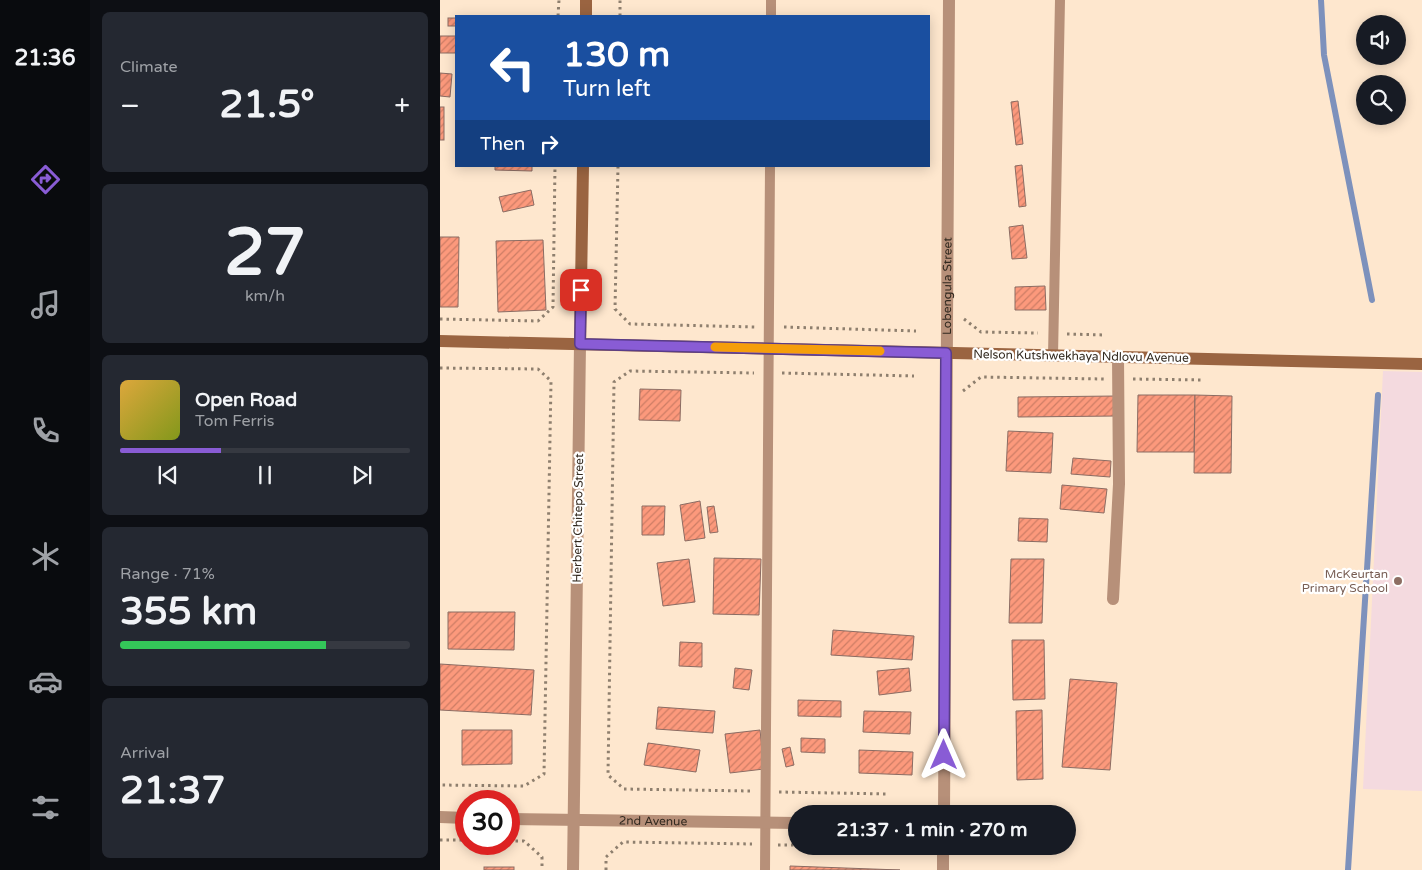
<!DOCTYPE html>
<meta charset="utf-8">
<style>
body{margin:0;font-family:"Varela Round",sans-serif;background:#242831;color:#f1f3f6;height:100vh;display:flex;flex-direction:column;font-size:19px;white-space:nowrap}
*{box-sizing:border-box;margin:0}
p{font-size:16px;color:#9ea1a6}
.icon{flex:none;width:28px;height:28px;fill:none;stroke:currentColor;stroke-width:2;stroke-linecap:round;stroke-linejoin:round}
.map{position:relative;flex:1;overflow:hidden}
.sheet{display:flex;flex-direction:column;gap:12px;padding:12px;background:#0d0f14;width:350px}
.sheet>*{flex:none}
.hud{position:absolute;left:15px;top:15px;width:475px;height:152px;border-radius:0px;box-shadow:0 2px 12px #0003;background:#1a4fa0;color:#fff;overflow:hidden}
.fabs{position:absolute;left:916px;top:15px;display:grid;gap:10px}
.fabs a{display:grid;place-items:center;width:50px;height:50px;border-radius:50%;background:#171b24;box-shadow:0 2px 12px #0003;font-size:25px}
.speed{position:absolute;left:15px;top:790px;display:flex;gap:10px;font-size:25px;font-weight:700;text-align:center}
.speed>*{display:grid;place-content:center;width:65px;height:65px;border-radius:50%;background:#171b24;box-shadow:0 2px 12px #0003;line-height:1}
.speed .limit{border:8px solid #d22;background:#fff;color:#111}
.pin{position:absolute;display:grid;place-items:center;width:42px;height:42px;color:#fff;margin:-21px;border-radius:10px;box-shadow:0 2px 8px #0006}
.me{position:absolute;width:55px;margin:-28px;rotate:0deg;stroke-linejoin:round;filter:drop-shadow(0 0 4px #0008)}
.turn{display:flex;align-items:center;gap:18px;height:105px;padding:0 25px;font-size:22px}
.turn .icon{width:65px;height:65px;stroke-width:2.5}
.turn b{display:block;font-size:35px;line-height:42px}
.then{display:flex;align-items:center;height:48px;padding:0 25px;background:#0003;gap:10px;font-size:19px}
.big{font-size:38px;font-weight:800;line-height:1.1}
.sheet .tile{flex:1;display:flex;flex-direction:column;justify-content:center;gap:8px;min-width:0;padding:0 18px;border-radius:8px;background:#242831}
.sheet .dial{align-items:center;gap:0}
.dial b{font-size:65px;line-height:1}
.song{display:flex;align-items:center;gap:15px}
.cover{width:60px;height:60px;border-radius:8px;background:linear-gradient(135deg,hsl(40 70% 55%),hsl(70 70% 35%))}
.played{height:5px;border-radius:2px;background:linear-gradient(90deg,#895cd5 35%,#363941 35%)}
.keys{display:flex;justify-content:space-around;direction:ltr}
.heat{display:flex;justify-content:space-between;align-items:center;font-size:28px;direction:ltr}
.charge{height:8px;border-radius:4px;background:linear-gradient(90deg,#34c759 71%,#363941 0)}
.trip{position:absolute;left:348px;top:805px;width:288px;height:50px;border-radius:25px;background:#171b24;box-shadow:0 2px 12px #0003;font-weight:800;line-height:50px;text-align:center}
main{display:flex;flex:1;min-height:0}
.tabs{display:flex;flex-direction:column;width:90px;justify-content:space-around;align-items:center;background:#090b0e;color:#9ea1a6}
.tabs .icon{width:35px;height:35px}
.tabs .selected{color:#895cd5}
.tabs b{font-size:22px;color:#f1f3f6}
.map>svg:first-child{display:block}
.education{fill:#f4dadf}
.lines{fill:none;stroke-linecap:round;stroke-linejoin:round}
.stream{stroke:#7d91bc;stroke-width:6}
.building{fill:url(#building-hatch);stroke:#8b6c63}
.path{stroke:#8e7f6e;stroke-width:3;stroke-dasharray:2.5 4;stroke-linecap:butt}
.lane{stroke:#b79079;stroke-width:10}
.street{stroke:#b79079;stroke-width:12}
.secondary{stroke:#9a6441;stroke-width:12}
.route-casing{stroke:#593c8a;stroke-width:12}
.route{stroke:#895cd5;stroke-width:9}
.slow{stroke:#f59e0b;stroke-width:9}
.education-dot{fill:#8d6e63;stroke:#fff;stroke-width:2}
.labels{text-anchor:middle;stroke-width:4.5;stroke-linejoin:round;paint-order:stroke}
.street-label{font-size:12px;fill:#32291f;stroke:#fff}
.education-label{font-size:12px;fill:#785e54;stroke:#fff;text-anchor:end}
</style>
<main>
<nav class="tabs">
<b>21:36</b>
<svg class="icon selected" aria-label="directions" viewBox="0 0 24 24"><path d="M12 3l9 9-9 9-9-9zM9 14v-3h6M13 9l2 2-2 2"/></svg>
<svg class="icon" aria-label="music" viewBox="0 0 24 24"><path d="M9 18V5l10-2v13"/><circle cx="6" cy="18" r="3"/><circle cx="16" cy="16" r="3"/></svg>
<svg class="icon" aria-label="phone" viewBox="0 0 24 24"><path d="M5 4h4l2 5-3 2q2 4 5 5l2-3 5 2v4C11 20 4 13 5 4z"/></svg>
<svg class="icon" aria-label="climate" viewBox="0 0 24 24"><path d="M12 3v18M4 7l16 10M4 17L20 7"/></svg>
<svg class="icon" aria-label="car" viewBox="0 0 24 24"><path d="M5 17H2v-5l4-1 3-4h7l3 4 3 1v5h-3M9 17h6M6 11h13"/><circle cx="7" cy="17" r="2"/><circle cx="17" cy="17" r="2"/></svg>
<svg class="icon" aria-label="filters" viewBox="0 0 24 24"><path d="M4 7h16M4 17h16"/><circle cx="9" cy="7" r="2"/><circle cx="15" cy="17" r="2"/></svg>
</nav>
<section class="sheet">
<div class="tile"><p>Climate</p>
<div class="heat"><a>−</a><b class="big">21.5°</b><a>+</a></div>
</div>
<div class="tile dial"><b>27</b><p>km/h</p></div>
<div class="tile">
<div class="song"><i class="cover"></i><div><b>Open Road</b><p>Tom Ferris</p></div></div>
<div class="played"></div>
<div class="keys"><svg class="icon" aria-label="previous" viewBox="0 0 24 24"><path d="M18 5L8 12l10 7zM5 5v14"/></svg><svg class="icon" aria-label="pause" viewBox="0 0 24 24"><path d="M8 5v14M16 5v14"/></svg><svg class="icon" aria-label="next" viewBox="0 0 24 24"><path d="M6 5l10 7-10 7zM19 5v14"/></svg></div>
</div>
<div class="tile"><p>Range · 71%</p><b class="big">355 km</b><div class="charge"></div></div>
<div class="tile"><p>Arrival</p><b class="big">21:37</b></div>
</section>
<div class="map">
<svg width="982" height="870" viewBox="0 0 982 870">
<defs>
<pattern id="building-hatch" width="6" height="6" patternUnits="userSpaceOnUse" patternTransform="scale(1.25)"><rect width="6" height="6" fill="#fc997c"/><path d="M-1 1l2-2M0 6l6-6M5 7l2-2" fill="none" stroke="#cd7d65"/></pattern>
</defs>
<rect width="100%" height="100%" fill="#fee7ce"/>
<path class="education" d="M943 371 982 372V791L923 789Z"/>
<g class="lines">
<g class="stream">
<path d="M881 0 884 55 932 300"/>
<path d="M908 870 938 395"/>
</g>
</g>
<g class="building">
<rect x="8" y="18" width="8" height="8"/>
<rect x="0" y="36" width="16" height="17"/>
<path d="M0 73 12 74 10 97 0 96Z"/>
<path d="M578 101 583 144 576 145 571 102Z"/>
<rect x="0" y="107" width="4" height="33"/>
<path d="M582 165 586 206 579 207 575 166Z"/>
<path d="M55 166H92V171L55 170Z"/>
<path d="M91 190 94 205 63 212 59 197Z"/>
<path d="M583 225 587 258 572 259 569 227Z"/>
<path d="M0 237H19L18 307H0Z"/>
<path d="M103 240 106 310 58 312 56 241Z"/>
<path d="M605 286 606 310H575V287Z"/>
<path d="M200 389 241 390 240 421 199 420Z"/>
<path d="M698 395H755L754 452H697Z"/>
<path d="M755 395 792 396 791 473H754Z"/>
<path d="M677 396V416L578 417V397Z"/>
<path d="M568 431 613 433 611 473 566 471Z"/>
<path d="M633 458 671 461 670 477 631 474Z"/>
<path d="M622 485 667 489 664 513 620 509Z"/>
<path d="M260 501 265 538 245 541 240 505Z"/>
<path d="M202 506H225L224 535H202Z"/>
<path d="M274 506 278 532 270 533 267 507Z"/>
<path d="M579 518 608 519 607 542 578 541Z"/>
<path d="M274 558 321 559 319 615 273 614Z"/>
<path d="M249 559 255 602 223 606 217 563Z"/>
<path d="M571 559H604L602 623H569Z"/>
<path d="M8 612H75L74 650 8 649Z"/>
<path d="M393 630 474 636 472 660 391 655Z"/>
<path d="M572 640H604L605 699 573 700Z"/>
<path d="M240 642 262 643V667L239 666Z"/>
<path d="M0 664 94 670 91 715 0 710Z"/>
<path d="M295 668 312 670 309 690 293 688Z"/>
<path d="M469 668 471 691 439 695 437 671Z"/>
<path d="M630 679 677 683 670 770 622 767Z"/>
<path d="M358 700 401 701V717L358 716Z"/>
<path d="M218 707 275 711 273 733 216 729Z"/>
<path d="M602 710 603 779 577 780 576 711Z"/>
<path d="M424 711 471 712 470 734 423 732Z"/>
<path d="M22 730H72V764L22 765Z"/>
<path d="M320 730 324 769 290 773 285 734Z"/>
<path d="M361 738 385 739V753L361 752Z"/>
<path d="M208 743 260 750 256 772 204 765Z"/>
<path d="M350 747 354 765 346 767 342 749Z"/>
<path d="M419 750 473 752 472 775 419 773Z"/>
<path d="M350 866 460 870H350Z"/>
<rect x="44" y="867" width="30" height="3"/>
</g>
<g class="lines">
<g class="path">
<path d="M118 16 119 0"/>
<path d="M180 16V0"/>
<path d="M178 166 175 309 190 324 315 327"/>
<path d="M0 319 98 321 113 307 115 166"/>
<path d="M524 319 541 332 598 333"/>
<path d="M344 327 476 331"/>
<path d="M627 334 666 335"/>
<path d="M0 368 98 369 111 381 104 774 84 786 0 785"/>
<path d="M342 373 474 376"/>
<path d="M693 379 763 380"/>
<path d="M523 391 541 377 664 379"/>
<path d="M310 791 184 789 168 775 174 382 190 371 314 373"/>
<path d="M339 792 448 794"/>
<path d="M0 840H26"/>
<path d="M69 841H84L102 857V870"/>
<path d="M338 845H356"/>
<path d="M166 870V857L183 842 312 844"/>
</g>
<g class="lane">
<path d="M331 16V0"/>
<path d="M613 356 620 0"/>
<path d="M325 870 330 166"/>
</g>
<g class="street">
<path d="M673 599 679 484 678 357"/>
<path id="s1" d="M504 814 509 0"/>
<path d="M0 817 26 818"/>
<path id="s2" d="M69 819 356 823"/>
<path d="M133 870 140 344"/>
<path d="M503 870V846"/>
</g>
<g class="secondary">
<path d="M146 16V0"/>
<path d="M0 341 982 364"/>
<path d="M140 344 143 166"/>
</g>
</g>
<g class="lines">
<g class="route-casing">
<path id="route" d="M141 290 140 344 506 353 504 755"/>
</g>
<use href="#route" class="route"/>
<path class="slow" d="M275 347 440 351"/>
</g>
<circle class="education-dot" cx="958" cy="581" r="5"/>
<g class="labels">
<g class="street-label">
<text dy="4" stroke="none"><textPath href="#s1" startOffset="528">Lobengula Street</textPath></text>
<text transform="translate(641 356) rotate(1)" y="4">Nelson Kutshwekhaya Ndlovu Avenue</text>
<text transform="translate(138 518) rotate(-89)" y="4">Herbert Chitepo Street</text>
<text dy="4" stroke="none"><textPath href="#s2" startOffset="144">2nd Avenue</textPath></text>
</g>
<g class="education-label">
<text x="948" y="578">McKeurtan<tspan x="948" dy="14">Primary School</tspan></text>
</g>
</g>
</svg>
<div class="fabs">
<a><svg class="icon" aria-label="sound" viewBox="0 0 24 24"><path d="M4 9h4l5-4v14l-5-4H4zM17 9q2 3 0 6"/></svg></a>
<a><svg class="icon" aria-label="search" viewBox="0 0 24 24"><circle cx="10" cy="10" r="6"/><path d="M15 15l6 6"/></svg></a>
</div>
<div class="speed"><div class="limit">30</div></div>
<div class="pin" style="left:141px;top:290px;background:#d93025"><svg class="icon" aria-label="arrive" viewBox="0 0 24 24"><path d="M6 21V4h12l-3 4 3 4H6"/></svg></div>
<svg class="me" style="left:504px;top:755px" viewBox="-20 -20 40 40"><path d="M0-17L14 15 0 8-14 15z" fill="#895cd5" stroke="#fff" stroke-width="4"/></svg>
<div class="trip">21:37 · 1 min · 270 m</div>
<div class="hud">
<div class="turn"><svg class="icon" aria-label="left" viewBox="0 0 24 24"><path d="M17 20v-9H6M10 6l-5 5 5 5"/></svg><div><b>130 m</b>Turn left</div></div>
<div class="then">Then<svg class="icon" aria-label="right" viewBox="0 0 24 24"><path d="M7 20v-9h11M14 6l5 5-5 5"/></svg></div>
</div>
</div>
</main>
